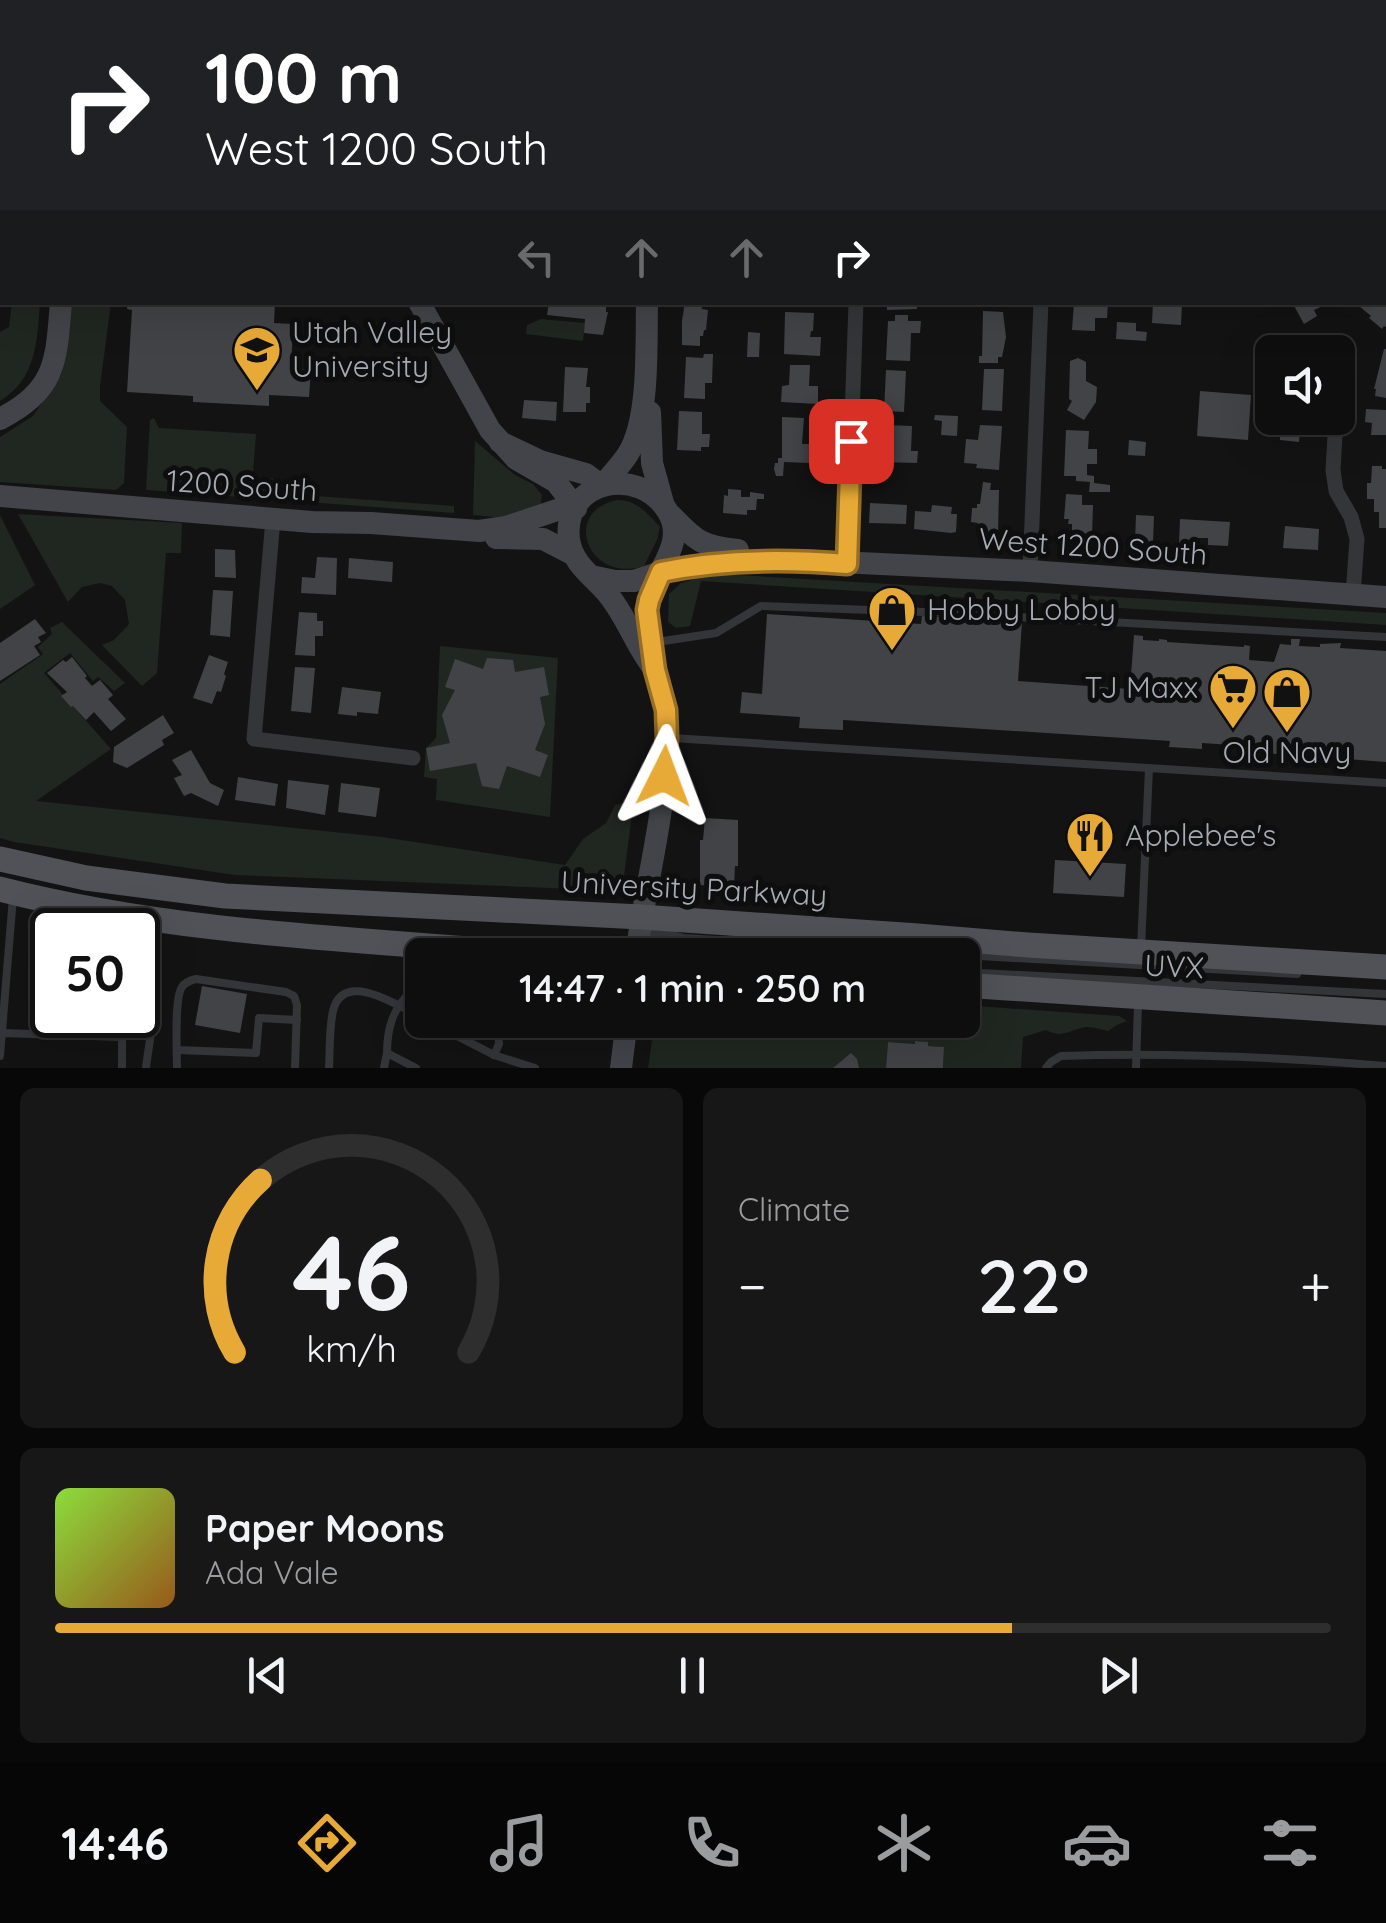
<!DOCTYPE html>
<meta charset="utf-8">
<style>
body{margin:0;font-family:Quicksand,sans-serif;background:#171718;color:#f1f3f6;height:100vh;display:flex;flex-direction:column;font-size:38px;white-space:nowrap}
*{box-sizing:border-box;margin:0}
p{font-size:32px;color:#9b9c9e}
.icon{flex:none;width:55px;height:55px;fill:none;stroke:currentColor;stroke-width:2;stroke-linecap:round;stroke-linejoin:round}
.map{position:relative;height:1068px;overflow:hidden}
.details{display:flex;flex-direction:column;gap:20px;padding:20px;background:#080808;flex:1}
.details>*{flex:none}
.hud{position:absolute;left:0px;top:0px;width:1388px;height:305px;box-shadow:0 10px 40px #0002,0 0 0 2px #2e2e2f;background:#202124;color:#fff;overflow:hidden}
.tools{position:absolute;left:1255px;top:335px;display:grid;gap:20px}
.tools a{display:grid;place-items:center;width:100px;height:100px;border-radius:15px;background:#0e0e0f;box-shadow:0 10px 40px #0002,0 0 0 2px #2e2e2f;font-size:50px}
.speed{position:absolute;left:30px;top:908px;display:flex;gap:20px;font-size:50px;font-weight:700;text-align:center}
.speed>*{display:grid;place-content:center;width:130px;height:130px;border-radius:50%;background:#0e0e0f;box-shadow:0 10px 40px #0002,0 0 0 2px #2e2e2f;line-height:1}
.speed .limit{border:5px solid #111;border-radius:15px;background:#fff;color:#111}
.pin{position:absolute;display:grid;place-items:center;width:85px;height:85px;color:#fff;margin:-42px;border-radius:20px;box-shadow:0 5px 15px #0006}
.me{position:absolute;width:110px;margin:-55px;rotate:3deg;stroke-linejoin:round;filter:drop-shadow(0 0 8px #0008)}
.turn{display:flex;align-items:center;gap:35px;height:210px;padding:0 40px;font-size:45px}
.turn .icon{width:130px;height:130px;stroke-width:2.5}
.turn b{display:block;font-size:70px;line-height:85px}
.lanes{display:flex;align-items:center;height:95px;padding:0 40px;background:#0003;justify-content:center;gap:50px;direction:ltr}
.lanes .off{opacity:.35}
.big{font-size:75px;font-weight:600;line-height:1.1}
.details .tile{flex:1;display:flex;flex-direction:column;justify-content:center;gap:15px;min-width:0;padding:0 35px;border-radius:15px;background:#171718}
.details .dial{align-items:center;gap:0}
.dial svg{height:260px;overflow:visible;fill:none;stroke:#2e2e2f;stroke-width:7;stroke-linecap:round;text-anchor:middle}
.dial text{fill:#f1f3f6;stroke:none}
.song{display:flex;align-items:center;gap:30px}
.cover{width:120px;height:120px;border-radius:15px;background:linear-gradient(135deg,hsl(90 70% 55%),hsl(30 70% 35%))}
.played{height:10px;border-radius:5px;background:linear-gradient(90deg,#e8aa37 75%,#2e2e2f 75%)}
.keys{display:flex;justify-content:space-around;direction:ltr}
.heat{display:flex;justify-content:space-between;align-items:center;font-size:55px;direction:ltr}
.details .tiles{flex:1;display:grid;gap:20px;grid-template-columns:1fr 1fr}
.tile:last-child{grid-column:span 2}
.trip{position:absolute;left:405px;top:938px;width:575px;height:100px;border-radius:15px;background:#0e0e0f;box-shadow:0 10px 40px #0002,0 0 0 2px #2e2e2f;font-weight:600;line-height:100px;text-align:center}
.dock{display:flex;height:160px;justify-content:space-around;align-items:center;background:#060606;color:#9b9c9e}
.dock .icon{width:70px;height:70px}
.dock .on{color:#e8aa37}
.dock b{font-size:45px;color:#f1f3f6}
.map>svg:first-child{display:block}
.green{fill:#1f2720}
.building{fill:#424347}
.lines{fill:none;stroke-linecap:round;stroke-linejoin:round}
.lane{stroke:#343539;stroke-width:8}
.street{stroke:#343539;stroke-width:15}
.secondary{stroke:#424449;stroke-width:22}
.primary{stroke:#505258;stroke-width:25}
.route-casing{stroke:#976e24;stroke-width:25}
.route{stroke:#e8aa37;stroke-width:18}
.labels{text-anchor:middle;stroke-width:10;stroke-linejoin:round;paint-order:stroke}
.poi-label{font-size:30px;fill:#a5aab4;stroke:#0e0e0f;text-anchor:start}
.street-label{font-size:30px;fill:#a5aab4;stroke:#0e0e0f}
</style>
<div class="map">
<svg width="1386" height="1068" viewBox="0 0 1386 1068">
<rect width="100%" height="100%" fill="#131314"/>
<g class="green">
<path d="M12 303H40C37 341 37 378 0 401V332L9 327Z"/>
<path d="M71 303H111L100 386V401L127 427 124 483 116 490 0 482V437L33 416 61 375Z"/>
<path d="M541 319 585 323 583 341 526 334 527 325Z"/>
<path d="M154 418 159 428 256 434 253 474 256 477 276 479 275 493 454 506V513L146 490 150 420Z"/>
<path d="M475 441 515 475 533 484 542 495 540 511 525 520 473 515Z"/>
<path d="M617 500C637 500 647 513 660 527L657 540 644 566C589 584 560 512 617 500Z"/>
<path d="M18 514 182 523 181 553H166L157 673 142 686 102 645 114 640 129 624 125 600 112 586 100 583 82 587 68 602Z"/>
<path d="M0 515 35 585 0 609Z"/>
<path d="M703 573 1386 613V625L701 581 690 626 676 628 668 622 669 594 681 583 702 577Z"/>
<path d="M62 622 125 683 114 691 98 677 93 681 70 653 44 673 111 749 36 801 382 837 565 865 583 839 606 823 615 805 634 800 622 891 235 875 14 842 0 838V684L43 654 38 647 52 634 50 628Z"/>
<path d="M440 646 558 658 550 817 436 800 437 779 424 777 426 748 436 738Z"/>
<path d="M963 1005 1119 1016 1127 1021 1117 1025 1108 1031C1099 1029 1089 1025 1081 1028 1066 1032 1061 1038 1046 1030L1023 1037 1021 1068H943L944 1047 928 1046 927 1042 916 1041 915 1044 888 1042 886 1068H648L655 1020H962Z"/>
</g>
<g class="building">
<path d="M128 302H275L274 323 293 324 291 369 311 370 309 397 269 395V406L193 402V396L127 392 132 310 127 309Z"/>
<path d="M549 302H606V312H608L603 335 584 333 585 319 547 315Z"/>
<path d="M685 302 701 303 702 309 708 310 706 330H704L703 336H700V346L682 345V321Z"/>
<path d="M887 302H917V309L887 310Z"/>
<path d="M1074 302H1108L1107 318H1095V331L1072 330Z"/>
<path d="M1153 302H1182L1181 325 1152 323Z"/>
<path d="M1292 302H1331L1314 310 1317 316 1304 324Z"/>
<path d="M1363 302H1386V327L1384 326 1382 329 1369 318 1371 316 1359 306Z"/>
<path d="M983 311 1003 312 1006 337 1002 357H998V363H979V356H982Z"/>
<path d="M785 312 814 313 813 331H811L810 337H821L820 356 784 354Z"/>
<path d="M895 315H908V321H921L920 333H911L910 361 886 360 888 321H895Z"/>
<path d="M1117 322 1136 323V331L1147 332 1146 341 1116 339Z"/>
<path d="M748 332 760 333 759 357H747Z"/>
<path d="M1384 349H1386V398L1375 396 1376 389H1374Z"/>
<path d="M704 354H713L712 383H705V399L684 398 686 357 703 358Z"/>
<path d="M1078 358 1086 362V381L1097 387 1096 402 1084 420 1067 410 1072 401 1069 399 1070 361Z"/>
<path d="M790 365H810L809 386H818V404L781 402 782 386 789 385Z"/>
<path d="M565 367 588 368 586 387H590V403H586V412H563Z"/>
<path d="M984 369H1004L1002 411 982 410Z"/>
<path d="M886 370 906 371 904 412 884 411Z"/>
<path d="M1200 391 1251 395 1248 440 1197 436Z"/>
<path d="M524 400 557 402 556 421 522 418Z"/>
<path d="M1366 409 1386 410V435H1371L1372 423 1365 422Z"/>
<path d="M679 411 702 412V434H710L709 447H701V451L677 450Z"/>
<path d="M935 415 958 416 957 436 941 435 942 421 934 420Z"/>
<path d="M782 417 804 418 802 444H815V460L809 459V463L784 462 783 476H776L774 469 775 463H778V458H782Z"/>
<path d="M1281 418H1305V430L1300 429 1299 442 1280 440Z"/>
<path d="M886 425 912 426 911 451H918L917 463 878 462 879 444H881L882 439H885Z"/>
<path d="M980 425 1002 426 999 470 976 468 977 464 964 463 966 439 978 440Z"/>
<path d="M1066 430 1089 431 1088 449H1097V464H1087V475L1094 476V483L1110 485V492H1089L1090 482 1076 481V476H1064Z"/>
<path d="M1129 440 1146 442 1145 456 1128 455Z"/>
<path d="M1372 466H1382V469H1386V528H1379V512H1374V499H1367V483H1371Z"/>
<path d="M983 482 991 483 990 490H999L998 534 977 533 978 523 971 522 972 508H977V504H980Z"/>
<path d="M728 489 741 490V497H750V492L764 494V499H757L756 510H747V515L723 513 724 495 728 496Z"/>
<path d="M1066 494 1082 495V505H1093L1092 536H1088L1087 542H1076L1077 535 1072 533V524H1068L1069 519H1064Z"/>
<path d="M870 503 907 505 906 524 869 523Z"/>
<path d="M932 505 952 507 951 514H957L956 532 951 533 914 529 915 511 931 512Z"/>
<path d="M1136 515 1154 516 1153 543 1135 542Z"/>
<path d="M1180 519 1230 522 1228 546 1208 545V538H1196V544L1179 543Z"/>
<path d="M1285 526 1319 529 1318 550 1283 548Z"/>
<path d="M215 549 235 550 236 578 215 577Z"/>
<path d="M317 557 337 558 336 595 301 593 302 577 315 578Z"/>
<path d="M349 558 393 562 392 582 348 578Z"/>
<path d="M213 590 233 591 230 637 210 635Z"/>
<path d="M299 612 317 613V621H323V636H315V656L295 655Z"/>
<path d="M767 614 921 624 922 616 1022 622 1018 681 1130 689 1134 635 1143 636V640L1159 641V639L1167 640V642L1244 647V645L1250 646 1249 660 1274 662 1280 644 1291 645V639H1300L1299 646 1320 647V644L1341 643 1340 648 1386 651V762L1347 759 1348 754H1338V752L1295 749V755L1262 753V747L1202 743V749L1169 747 1170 741 843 720V730L799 728 800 717 740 713 742 692 762 694Z"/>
<path d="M35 619 46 633 38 637 41 642 34 646 40 655 0 681V643Z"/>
<path d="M209 655 228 662 224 674 226 676 221 692 217 691 212 704 193 698Z"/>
<path d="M72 657 87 676 85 678 92 686 100 680 113 695 108 699 126 719 111 731 94 712 86 720 73 706 71 707 61 696 67 692 47 673 63 660 66 662Z"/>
<path d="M487 658 513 660 515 672 544 667 549 695 540 697 545 724 535 750 548 755 540 777 507 766 499 789 482 786 476 763 430 771 426 748 450 743 442 715 455 690 445 687 455 659 483 669Z"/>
<path d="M295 667 315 668 311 713 291 711Z"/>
<path d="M342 687 381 692 378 714 357 712V716L338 714Z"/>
<path d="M163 715 174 733 162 740 164 745 127 768 113 762 114 747Z"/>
<path d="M191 750 210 783 224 790 218 806 191 793 184 796 174 778 182 775 172 760Z"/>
<path d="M238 777 278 784 275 806 235 800Z"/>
<path d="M288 780 329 785 325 815 286 808Z"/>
<path d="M341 783 380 788 376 817 338 812Z"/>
<path d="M705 818 738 820V866H735L734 887 700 885V840H703Z"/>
<path d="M1055 860 1126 864 1124 897 1053 893Z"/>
<path d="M735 945 762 947V955L735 954Z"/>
<path d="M52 966V1012L48 1010 39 997Z"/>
<path d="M202 986 247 994 240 1033 195 1025Z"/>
<path d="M533 1020H568V1025L540 1023V1026H532Z"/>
<path d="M915 1041 928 1042V1046L944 1047 943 1068H886L888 1042 915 1044Z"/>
<path d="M851 1053 857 1059 859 1068H833Z"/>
</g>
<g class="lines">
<g class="lane">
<path d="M452 0V2"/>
<path d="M274 2V0"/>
<path d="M0 177 2 178"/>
<path d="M657 642 716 633 761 606 924 612 1386 637"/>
<path d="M672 738 1386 783"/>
<path d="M647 925 657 932 684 938 962 955"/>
<path d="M647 930C657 946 671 953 689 955"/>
<path d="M1141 948 1149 768"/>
<path d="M962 955 1297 974"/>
<path d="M962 972 1386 994"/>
<path d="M138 997 146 995C158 1012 148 1046 146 1068"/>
<path d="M426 1020 494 1055 535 1068"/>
<path d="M484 1020 498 1030 499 1044 494 1055"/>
<path d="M2 1033 122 1037V1068"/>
<path d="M122 1037 126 1015"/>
<path d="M177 1050 256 1053 259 1018 297 1020"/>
<path d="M0 1056 13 897"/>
<path d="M177 1068C177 1052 174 998 182 987 184 983 192 980 196 979L286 992 294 996 297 1005 295 1068"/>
<path d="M329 1068C330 1050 329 1029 333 1011 343 968 401 1007 422 1018"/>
<path d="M384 1068 387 1053"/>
<path d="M416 1068 387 1053C387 1028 393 1007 412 991L422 990"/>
<path d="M1046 1068 1051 1062 1061 1056C1170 1052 1278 1057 1386 1066"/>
<path d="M1136 1068 1138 1003"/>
</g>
<g class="street">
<path d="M865 2V0"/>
<path d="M1040 2V0"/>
<path d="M1385 163 1386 164"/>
<path d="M1338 400 1340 352"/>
<path d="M1336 418 1333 470 1336 491 1351 517 1357 539 1353 595"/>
<path d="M273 519 254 739 413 758"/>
<path d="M847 564 856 302"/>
<path d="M1030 571 1041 302"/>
</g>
<g class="secondary">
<path d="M77 2V0"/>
<path d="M655 2 656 0"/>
<path d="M419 302 490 430 516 459 556 482 576 508"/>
<path d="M650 412 652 463 663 503"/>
<path d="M0 419C57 389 56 362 61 302"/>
<path d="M500 442 540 461 586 474 602 486C611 475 621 465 628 454 650 418 646 345 647 302"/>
<path d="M0 496 312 522 371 523 479 531 506 527 557 510 576 508"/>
<path d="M672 516C696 541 703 547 738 550"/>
<path d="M496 538 543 539 574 555"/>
<path d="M591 576 615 581H634L661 572 694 565 796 560 1030 571 1386 597"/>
<path d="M636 955C646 882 666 812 667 738 668 714 661 694 656 671 653 661 654 651 652 641 650 631 647 621 647 611 648 576 689 546 668 512 640 464 562 480 569 539 572 564 593 576 607 593 627 617 636 647 655 670"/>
<path d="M621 1068 627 1020"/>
</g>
<g class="primary">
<path d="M0 859 86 878 225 896 641 917 918 936 1028 945 1386 967"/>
<path d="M0 889C174 934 368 940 547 955"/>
<path d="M962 985 1386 1013"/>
</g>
</g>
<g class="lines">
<g class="route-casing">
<path id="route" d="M664 776 667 738 666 710 655 670 647 610 649 600 661 572C722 559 785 559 847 564L851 441"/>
</g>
<use href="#route" class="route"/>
</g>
<defs>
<g id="university-pin" transform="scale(2.5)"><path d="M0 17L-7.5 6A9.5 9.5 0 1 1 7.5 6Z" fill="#e8aa37" stroke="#0e0e0f"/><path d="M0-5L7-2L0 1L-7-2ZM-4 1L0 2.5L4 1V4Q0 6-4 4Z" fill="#111"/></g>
<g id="shop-pin" transform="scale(2.5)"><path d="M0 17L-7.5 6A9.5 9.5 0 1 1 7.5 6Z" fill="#e8aa37" stroke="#0e0e0f"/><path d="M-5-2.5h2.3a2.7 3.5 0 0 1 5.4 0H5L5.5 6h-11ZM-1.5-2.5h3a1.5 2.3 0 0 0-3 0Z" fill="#111"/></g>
<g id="supermarket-pin" transform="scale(2.5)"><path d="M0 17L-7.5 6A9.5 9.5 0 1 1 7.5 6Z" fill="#e8aa37" stroke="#0e0e0f"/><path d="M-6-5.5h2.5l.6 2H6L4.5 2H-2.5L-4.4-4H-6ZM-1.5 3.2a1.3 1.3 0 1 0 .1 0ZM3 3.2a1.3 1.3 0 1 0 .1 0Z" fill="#111"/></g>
<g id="restaurant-pin" transform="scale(2.5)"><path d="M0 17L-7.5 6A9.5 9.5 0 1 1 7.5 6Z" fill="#e8aa37" stroke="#0e0e0f"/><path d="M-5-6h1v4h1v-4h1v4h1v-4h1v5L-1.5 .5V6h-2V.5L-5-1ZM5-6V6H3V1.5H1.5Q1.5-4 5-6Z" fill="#111"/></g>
</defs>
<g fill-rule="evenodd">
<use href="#university-pin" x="257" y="350"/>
<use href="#shop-pin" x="892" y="610"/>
<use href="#supermarket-pin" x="1233" y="688"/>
<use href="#shop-pin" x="1287" y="692"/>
<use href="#restaurant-pin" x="1090" y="836"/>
</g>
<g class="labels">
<g class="poi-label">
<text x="292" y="343">Utah Valley<tspan x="292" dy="34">University</tspan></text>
<text x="927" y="620">Hobby Lobby</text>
<text x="1198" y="698" text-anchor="end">TJ Maxx</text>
<text x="1287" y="763" text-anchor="middle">Old Navy</text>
<text x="1125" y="846">Applebee's</text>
</g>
<g class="street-label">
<text transform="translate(242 486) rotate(4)" y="10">1200 South</text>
<text transform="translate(1093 547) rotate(4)" y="10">West 1200 South</text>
<text transform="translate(694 889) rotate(3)" y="10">University Parkway</text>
<text transform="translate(1174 967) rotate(3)" y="10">UVX</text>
</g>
</g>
</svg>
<div class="tools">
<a><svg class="icon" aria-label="sound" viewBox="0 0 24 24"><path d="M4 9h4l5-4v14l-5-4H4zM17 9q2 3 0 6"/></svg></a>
</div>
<div class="speed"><div class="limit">50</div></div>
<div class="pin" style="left:851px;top:441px;background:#d93025"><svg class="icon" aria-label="arrive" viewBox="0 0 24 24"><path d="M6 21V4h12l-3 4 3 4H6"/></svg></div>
<svg class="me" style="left:664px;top:776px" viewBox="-20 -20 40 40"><path d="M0-17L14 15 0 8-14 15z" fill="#e8aa37" stroke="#fff" stroke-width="4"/></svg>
<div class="trip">14:47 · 1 min · 250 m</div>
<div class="hud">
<div class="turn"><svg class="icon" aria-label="right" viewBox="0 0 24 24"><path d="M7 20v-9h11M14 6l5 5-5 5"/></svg><div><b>100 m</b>West 1200 South</div></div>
<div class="lanes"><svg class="icon off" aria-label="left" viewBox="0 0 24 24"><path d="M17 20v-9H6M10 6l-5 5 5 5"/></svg><svg class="icon off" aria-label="ahead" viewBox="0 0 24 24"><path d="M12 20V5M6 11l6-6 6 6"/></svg><svg class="icon off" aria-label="ahead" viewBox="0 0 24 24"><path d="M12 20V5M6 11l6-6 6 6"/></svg><svg class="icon" aria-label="right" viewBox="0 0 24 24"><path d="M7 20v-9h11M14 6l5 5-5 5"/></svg></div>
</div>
</div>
<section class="details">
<div class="tiles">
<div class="tile dial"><svg viewBox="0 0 100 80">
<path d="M14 69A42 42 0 1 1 86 69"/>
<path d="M14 69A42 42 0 0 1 22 16" stroke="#e8aa37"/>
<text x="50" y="56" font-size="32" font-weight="700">46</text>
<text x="50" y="72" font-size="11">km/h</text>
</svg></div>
<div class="tile"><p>Climate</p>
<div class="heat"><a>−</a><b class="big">22°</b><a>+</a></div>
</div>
<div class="tile">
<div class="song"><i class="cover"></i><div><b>Paper Moons</b><p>Ada Vale</p></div></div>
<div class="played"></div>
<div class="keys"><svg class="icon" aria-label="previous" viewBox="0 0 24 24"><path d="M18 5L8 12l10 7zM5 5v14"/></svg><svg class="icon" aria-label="pause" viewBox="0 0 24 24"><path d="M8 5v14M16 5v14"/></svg><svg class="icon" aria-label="next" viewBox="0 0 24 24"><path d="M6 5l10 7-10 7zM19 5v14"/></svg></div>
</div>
</div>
</section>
<nav class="dock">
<b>14:46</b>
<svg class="icon on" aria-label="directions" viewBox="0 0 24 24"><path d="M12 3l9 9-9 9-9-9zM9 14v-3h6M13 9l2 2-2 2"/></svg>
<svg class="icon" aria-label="music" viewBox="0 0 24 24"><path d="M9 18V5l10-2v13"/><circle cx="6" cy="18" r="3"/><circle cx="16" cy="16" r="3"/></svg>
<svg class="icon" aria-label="phone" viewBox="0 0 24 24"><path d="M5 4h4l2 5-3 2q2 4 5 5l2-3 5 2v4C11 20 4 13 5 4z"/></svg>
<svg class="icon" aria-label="climate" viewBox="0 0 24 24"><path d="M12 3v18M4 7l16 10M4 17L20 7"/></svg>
<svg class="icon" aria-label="car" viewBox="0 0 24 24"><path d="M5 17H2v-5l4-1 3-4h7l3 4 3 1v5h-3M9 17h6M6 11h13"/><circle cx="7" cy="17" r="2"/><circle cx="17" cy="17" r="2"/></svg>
<svg class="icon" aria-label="filters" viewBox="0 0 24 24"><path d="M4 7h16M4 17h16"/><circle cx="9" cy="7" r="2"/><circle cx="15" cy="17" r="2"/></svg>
</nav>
